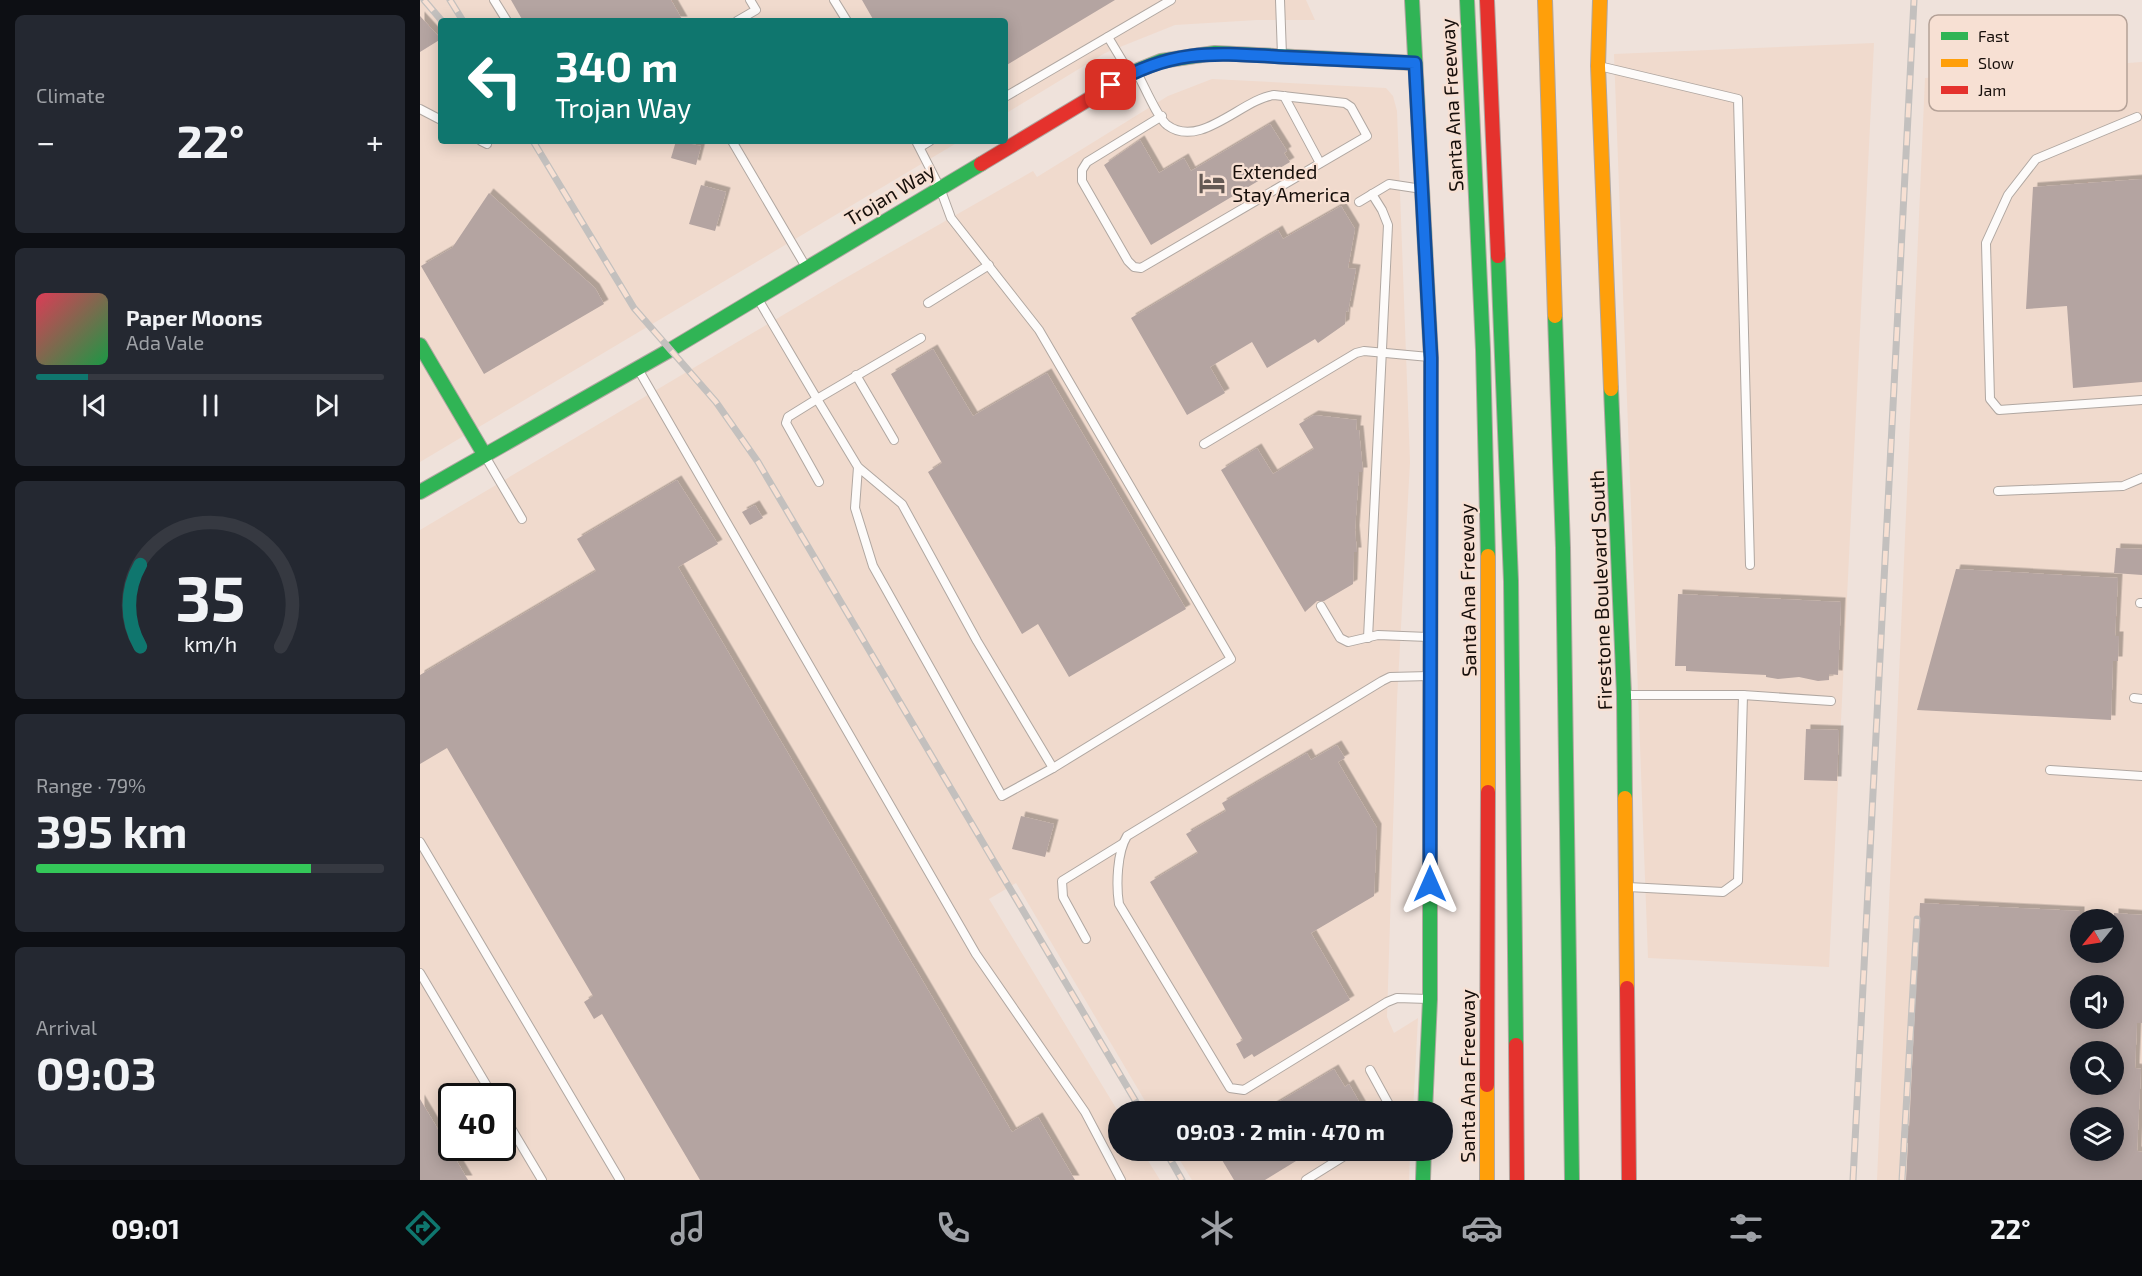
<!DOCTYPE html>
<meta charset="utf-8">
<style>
body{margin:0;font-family:"Exo 2",sans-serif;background:#242831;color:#f1f3f6;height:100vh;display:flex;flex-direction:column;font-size:22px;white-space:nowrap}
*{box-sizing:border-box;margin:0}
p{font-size:20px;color:#9ea1a6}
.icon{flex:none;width:33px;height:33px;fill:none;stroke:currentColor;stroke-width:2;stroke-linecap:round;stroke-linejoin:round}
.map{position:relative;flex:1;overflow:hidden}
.sheet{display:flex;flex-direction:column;gap:15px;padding:15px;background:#0d0f14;width:420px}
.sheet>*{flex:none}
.banner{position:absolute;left:18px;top:18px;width:570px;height:126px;border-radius:6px;box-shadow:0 3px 15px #0003;background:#0f766e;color:#fff;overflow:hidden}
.needle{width:39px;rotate:240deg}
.tools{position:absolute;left:1650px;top:909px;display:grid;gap:12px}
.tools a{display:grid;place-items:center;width:54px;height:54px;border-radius:50%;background:#171b24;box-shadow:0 3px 15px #0003;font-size:30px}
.speed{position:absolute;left:18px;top:1083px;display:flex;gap:12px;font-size:30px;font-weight:700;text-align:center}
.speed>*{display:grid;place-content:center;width:78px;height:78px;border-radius:50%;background:#171b24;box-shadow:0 3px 15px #0003;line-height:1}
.speed .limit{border:3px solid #111;border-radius:9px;background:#fff;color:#111}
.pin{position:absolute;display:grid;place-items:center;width:51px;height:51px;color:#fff;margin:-26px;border-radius:12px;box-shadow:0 3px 9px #0006}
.me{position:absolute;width:66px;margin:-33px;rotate:0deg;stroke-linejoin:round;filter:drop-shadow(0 0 4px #0008)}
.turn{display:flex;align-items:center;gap:21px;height:126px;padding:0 18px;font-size:27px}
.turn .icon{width:78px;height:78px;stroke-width:2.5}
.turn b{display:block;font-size:42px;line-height:51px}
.big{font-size:45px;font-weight:700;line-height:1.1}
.sheet .card{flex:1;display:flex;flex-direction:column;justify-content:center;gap:9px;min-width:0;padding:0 21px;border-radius:9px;background:#242831}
.sheet .dial{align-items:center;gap:0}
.dial svg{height:156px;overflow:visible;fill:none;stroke:#363941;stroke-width:7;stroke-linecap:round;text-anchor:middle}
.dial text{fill:#f1f3f6;stroke:none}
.song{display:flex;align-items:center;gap:18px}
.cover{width:72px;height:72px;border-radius:9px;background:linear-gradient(135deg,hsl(350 70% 55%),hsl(140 70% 35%))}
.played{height:6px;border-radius:3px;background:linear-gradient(90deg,#0f766e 15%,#363941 15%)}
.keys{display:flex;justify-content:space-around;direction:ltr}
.heat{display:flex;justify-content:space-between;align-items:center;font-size:33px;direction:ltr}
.charge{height:9px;border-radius:4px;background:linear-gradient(90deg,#34c759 79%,#363941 0)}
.trip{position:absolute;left:688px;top:1101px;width:345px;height:60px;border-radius:30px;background:#171b24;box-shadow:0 3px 15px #0003;font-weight:700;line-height:60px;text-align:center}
.tab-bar{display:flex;height:96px;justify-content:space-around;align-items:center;background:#090b0e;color:#9ea1a6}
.tab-bar .icon{width:42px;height:42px}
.tab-bar .active{color:#0f766e}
.tab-bar b{font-size:27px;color:#f1f3f6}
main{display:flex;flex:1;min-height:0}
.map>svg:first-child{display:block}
.built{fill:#f0dacd;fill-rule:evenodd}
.building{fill:#b4a4a1;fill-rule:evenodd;filter:url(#shadow)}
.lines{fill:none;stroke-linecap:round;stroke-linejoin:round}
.lane-casing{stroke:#b0a7a1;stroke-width:10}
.fast-casing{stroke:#b0a7a1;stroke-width:16}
.slow-casing{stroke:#b0a7a1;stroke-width:16}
.jam-casing{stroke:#b0a7a1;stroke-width:16}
.lane{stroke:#fdfbfa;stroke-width:8}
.fast{stroke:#30b455;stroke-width:14}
.slow{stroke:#ff9f0a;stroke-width:14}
.jam{stroke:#e5322d;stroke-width:14}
.rail-casing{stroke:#c3c0be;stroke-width:7}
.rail{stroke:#f7e0d3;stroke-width:4.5;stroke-dasharray:14;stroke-linecap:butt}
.route-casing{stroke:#114b97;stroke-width:15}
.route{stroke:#1a73e8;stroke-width:10}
.labels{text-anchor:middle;stroke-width:4.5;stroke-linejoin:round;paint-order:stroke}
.street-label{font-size:20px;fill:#170f0b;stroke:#f7e0d3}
.poi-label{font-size:20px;fill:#170f0b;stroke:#f7e0d3;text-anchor:start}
.key{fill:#f7e0d3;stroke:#b4a197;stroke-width:1.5}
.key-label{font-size:16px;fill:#170f0b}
</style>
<main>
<section class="sheet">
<div class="card"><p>Climate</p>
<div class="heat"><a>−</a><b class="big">22°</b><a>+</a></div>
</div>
<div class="card">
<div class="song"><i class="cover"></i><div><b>Paper Moons</b><p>Ada Vale</p></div></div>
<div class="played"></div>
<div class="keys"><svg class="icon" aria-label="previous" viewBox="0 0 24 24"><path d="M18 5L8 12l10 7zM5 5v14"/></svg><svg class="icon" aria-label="pause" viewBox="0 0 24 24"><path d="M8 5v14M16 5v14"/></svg><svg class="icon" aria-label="next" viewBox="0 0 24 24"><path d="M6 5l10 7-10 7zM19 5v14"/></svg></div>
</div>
<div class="card dial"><svg viewBox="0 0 100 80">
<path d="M14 69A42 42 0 1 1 86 69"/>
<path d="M14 69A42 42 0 0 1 14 27" stroke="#0f766e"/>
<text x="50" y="56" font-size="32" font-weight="700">35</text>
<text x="50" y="72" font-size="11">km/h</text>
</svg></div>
<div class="card"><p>Range · 79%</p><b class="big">395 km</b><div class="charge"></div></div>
<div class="card"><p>Arrival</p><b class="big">09:03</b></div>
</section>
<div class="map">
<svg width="1722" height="1180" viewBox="0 0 1722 1180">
<defs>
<filter id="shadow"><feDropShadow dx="4.5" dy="-4.5" stdDeviation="0" flood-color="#0004"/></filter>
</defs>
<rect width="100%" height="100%" fill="#efe2db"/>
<g class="built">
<path d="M0 0H886L895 20H837L755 25 685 53 585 114V21H21V141H540L0 462Z"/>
<path d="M1454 43 1409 967 1228 958 1194 54Z"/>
<path d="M1722 62V1180H1457L1505 78ZM1660 920H1694V952H1660ZM1660 986H1694V1018H1660ZM1660 1052H1694V1084H1660ZM1660 1118H1694V1150H1660Z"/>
<path d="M792 79 966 88 973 96 977 111 990 462 977 700 967 1017 974 1033 998 1018 993 1111H731L596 883 569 899 699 1113V1150L722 1151 740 1180H0V530L422 280 613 171 617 177 748 96ZM32 1096H82V1148H32Z"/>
<path d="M754 1151H990L989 1180H772Z"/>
</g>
<g class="building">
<path d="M91 0H251L263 21H103Z"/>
<path d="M442 0H695L585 66V21H454Z"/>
<path d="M0 16 21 39 0 52Z"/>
<path d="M850 124 867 151 864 153 870 162 731 245 684 165 720 140 739 173 764 158 771 171Z"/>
<path d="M256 141 281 146 276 165 251 158Z"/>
<path d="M1722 179V382L1653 388 1647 306 1606 309 1613 187Z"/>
<path d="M281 185 306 192 295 231 269 224Z"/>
<path d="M69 193 175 288 184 304 64 374 1 266 32 248Z"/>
<path d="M921 206 935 229 928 268 936 269 928 312 926 311 925 324 898 343 895 339 847 368 832 342 790 367 805 393 767 415 711 318 858 230 863 239Z"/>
<path d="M513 349 553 416 627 373 766 609 649 677 618 624 602 634 508 472 522 463 471 374Z"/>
<path d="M894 415 937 420 936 430H939L943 472H939L935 530 937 552H934L933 584 904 601H897L885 612 801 470 837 448 853 474 894 449 879 424Z"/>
<path d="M257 480 298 544 258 567 592 1132 618 1117 655 1180H280L182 1014 174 1019 164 1002 173 996 27 748 0 764V675L176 571 157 539Z"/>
<path d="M335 505 343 518 330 525 322 512Z"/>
<path d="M1696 548 1722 549V575L1694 573Z"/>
<path d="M1536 569 1698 578 1695 636H1699L1698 661H1693L1691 720 1497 710Z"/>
<path d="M1258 594 1421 602 1418 675 1409 674V680L1398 681 1379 677 1358 679 1346 677V675L1266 671V666H1255Z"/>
<path d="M1386 729 1419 730 1417 781 1384 780Z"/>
<path d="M917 745 925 758 918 762 957 828 954 896 891 933 930 1000 834 1057 832 1054 824 1059 816 1044 823 1040 730 882 778 853 766 834 806 811 802 803 887 753 891 760Z"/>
<path d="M601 816 634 824 625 857 592 849Z"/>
<path d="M1500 903 1660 911V952H1694V913L1722 915V1023H1717L1715 1068 1721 1069 1717 1151 1722 1152V1180H1486L1488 1143 1481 1142 1482 1130H1489ZM1660 986H1694V1018H1660ZM1660 1052H1694V1084H1660ZM1660 1118H1694V1150H1660Z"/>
<path d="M914 1069 925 1087 929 1084 945 1112H842Z"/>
<path d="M0 1099 48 1180H0Z"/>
<path d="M796 1150H894L845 1180H814Z"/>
</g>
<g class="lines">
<g class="lane-casing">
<g id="lane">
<path d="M74 0 87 21"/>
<path d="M414 0 427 21"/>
<path d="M860 0 862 55"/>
<path d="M317 21 336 10 330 0"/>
<path d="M688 37 709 72"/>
<path d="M1179 66 1318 99 1330 565"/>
<path d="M717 73C724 85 737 117 747 125 780 150 822 99 854 95L925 103 931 107 947 136 721 268 714 267 708 261 662 181V170L667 162 742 116"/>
<path d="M864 96 900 163"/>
<path d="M585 97 751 0"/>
<path d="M0 109 21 120"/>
<path d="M1717 117 1616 159 1588 195 1566 243 1570 399 1579 410 1722 400"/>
<path d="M61 141 67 144"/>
<path d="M312 141 386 267"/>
<path d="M496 141 520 188 531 218 619 330 811 659 633 768"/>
<path d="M500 147 510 141"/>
<path d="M939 202 969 184 1002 189"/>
<path d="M338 299 397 399 501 338"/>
<path d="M508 303 569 265"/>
<path d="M218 369 556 954 665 1112 701 1180"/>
<path d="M436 375 474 440"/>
<path d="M784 444 936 353 944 351 1009 357"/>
<path d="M65 456 102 519"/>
<path d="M399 482 366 423 368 417 397 399 438 467 482 504 557 641 633 768 582 796 453 566 435 508 438 467"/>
<path d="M1578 491 1703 486 1722 478"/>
<path d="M1720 603H1722"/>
<path d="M901 606 920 638 928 642 958 635 1008 637"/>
<path d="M948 638 968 225 962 210 952 194"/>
<path d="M1206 695H1323L1411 701"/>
<path d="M1714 698 1722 699"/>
<path d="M1630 770 1722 776"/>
<path d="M0 842 200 1180"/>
<path d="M1208 887 1303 892 1318 881 1323 695"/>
<path d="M666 939 643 897 642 881 702 844"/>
<path d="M0 973 73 1096"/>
<path d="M1008 999 977 998 967 1002 824 1090 810 1088 699 904C696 885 697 852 707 836L962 681 970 677 1009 676"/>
<path d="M950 1070 973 1112"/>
<path d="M82 1113 122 1180"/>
<path d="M886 1180 934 1150"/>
</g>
</g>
<g class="fast-casing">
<g id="fast">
<path d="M992 0 1011 358V500"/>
<path d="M1047 0 1063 350 1068 556"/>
<path d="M684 90 716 71 741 61 795 53 995 63"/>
<path d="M1078 256 1091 581 1096 1045"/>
<path d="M1135 316 1143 548 1152 1180"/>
<path d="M0 345 64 454"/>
<path d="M1191 389 1204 695 1205 798"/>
<path d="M0 492 250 350 561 164"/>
<path d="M1005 1112 1010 999V753"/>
<path d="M1003 1180 1004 1150"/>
</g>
</g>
<g class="slow-casing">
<g id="slow">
<path d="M1125 0 1135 316"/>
<path d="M1180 0 1178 66 1191 389"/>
<path d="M1068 556V792"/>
<path d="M1010 753 1011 500"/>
<path d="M1205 798 1207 988"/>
<path d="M1067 1180V1085"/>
</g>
</g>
<g class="jam-casing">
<g id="jam">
<path d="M1067 0 1078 256"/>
<path d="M561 164 684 90"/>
<path d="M1207 988 1209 1180"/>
<path d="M1096 1045 1097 1180"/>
<path d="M1067 1085 1068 792"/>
</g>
</g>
<use href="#lane" class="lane"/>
<use href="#fast" class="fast"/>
<use href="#slow" class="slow"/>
<use href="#jam" class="jam"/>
<g class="rail-casing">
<g id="rail">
<path d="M4 0 22 21"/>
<path d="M30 0 43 21"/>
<path d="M113 141 214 308 296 402 338 462 722 1112"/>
<path d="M745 1150 762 1180"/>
<path d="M1433 1180 1494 0"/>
<path d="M1482 1180 1497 919"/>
</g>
</g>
<use href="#rail" class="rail"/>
</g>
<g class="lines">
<g class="route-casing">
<path id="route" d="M691 85C753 48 795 53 863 57 907 59 951 61 995 63L1011 358 1010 884"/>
</g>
<use href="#route" class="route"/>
</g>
<defs>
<g id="hotel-bare" transform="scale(2.07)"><path d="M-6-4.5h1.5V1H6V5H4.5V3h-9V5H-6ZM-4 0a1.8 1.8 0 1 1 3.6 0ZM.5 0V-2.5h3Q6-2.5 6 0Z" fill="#635954" stroke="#f7e0d3" stroke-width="2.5" paint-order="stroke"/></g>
</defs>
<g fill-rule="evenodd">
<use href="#hotel-bare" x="792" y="183"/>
</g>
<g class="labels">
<g class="street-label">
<text transform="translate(1032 105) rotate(-93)" y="7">Santa Ana Freeway</text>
<text transform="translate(470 195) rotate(-31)" y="7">Trojan Way</text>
<text transform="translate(1048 590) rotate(-91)" y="7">Santa Ana Freeway</text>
<text transform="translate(1181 590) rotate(-92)" y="7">Firestone Boulevard South</text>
<text transform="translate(1048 1076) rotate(-90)" y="7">Santa Ana Freeway</text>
</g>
<g class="poi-label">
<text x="812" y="179">Extended<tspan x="812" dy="23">Stay America</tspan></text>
</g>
</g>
<rect x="1509" y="15" width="198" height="96" rx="9" class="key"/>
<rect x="1521" y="32" width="27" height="8" fill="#30b455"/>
<rect x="1521" y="59" width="27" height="8" fill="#ff9f0a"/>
<rect x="1521" y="86" width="27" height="8" fill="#e5322d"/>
<g class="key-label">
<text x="1558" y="42">Fast</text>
<text x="1558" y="69">Slow</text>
<text x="1558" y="96">Jam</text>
</g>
</svg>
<div class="tools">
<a><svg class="needle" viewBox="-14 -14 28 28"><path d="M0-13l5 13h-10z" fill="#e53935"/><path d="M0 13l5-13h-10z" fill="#9ea1a6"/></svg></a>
<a><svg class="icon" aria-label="sound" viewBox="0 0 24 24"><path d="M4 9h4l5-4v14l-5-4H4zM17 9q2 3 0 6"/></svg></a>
<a><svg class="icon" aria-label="search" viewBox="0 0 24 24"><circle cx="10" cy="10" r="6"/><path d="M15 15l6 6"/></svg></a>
<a><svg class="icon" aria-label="layers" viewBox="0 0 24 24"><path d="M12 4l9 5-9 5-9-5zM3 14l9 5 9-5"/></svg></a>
</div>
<div class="speed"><div class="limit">40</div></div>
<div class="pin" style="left:691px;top:85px;background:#d93025"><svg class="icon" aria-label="arrive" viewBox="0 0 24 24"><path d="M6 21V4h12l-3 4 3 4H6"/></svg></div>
<svg class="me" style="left:1010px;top:884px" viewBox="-20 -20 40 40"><path d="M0-17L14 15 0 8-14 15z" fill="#1a73e8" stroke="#fff" stroke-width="4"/></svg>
<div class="trip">09:03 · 2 min · 470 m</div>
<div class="banner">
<div class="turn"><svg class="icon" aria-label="left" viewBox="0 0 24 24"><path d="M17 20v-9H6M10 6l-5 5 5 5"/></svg><div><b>340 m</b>Trojan Way</div></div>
</div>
</div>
</main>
<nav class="tab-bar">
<b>09:01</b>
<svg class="icon active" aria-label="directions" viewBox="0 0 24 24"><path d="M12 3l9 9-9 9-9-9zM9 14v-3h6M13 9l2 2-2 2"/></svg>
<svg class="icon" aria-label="music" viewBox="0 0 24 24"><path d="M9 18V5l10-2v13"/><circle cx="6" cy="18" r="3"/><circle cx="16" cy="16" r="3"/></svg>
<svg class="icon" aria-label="phone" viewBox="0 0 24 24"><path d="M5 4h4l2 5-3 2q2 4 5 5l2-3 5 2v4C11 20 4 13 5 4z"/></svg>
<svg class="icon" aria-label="climate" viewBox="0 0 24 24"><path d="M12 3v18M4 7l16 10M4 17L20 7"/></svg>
<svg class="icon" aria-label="car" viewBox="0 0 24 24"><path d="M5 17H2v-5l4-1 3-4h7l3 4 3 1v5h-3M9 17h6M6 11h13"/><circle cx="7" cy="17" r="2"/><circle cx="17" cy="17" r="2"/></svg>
<svg class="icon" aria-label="filters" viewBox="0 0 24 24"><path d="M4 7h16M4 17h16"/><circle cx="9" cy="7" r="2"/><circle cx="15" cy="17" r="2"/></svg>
<b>22°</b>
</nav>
